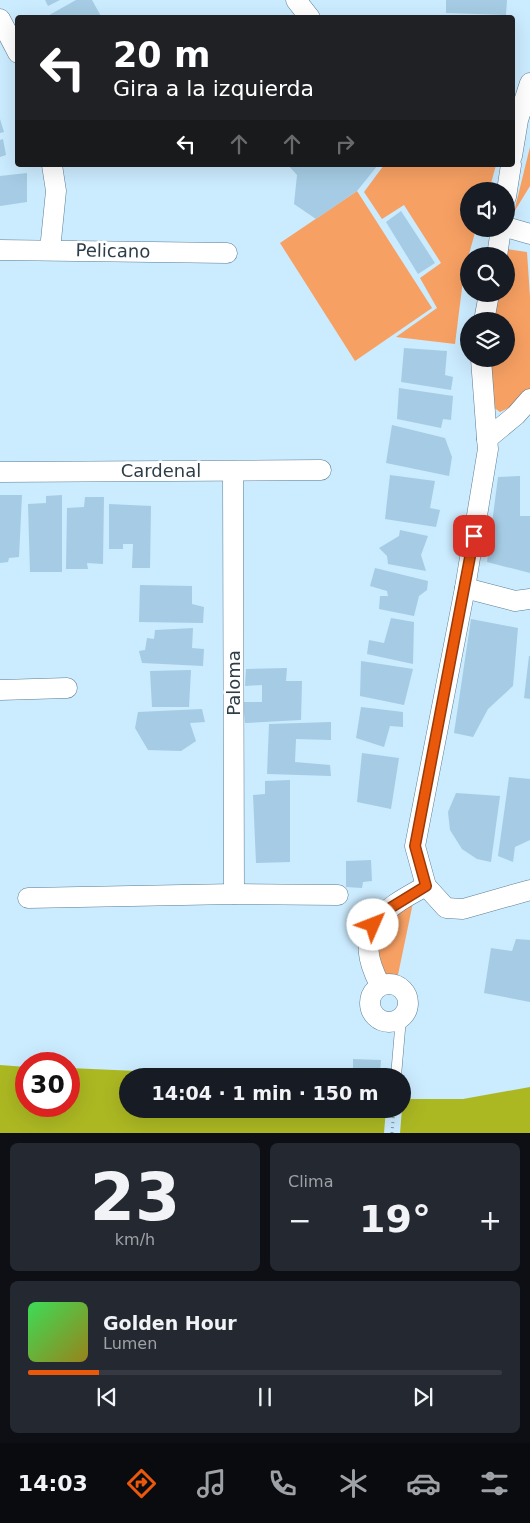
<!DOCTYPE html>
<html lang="es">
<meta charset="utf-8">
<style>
body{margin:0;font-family:"DejaVu Sans",sans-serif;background:#242831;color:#f1f3f6;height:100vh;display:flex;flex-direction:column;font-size:19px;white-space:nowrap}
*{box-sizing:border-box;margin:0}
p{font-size:16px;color:#9ea1a6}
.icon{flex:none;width:28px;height:28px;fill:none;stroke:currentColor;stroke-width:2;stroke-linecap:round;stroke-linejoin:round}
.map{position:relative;height:1133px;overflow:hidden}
.side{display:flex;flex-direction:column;gap:10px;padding:10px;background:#0d0f14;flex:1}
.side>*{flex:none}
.hud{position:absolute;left:15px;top:15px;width:500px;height:152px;border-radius:5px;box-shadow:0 5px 20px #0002;background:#202124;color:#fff;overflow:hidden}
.fabs{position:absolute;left:460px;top:182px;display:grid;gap:10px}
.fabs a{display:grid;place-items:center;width:55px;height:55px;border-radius:50%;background:#171b24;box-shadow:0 5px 20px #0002;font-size:25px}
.speed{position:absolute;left:15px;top:1052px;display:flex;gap:10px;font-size:25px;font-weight:700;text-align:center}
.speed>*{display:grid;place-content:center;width:65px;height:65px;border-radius:50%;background:#171b24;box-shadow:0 5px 20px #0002;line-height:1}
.speed .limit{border:8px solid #d22;background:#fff;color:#111}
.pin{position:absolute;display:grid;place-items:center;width:42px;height:42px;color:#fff;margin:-21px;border-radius:10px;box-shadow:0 2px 8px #0006}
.me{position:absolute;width:55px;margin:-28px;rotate:46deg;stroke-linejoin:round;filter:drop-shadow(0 0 4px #0008)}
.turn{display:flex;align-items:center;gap:18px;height:105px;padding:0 15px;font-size:22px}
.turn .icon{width:65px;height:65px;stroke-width:2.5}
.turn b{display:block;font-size:35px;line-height:42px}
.lanes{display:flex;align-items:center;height:48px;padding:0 15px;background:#0003;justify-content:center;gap:25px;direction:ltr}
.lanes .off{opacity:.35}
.big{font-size:38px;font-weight:600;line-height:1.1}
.side .widget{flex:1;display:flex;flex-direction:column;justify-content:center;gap:8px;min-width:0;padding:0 18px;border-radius:8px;background:#242831}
.side .dial{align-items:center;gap:0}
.dial b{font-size:65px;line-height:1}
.song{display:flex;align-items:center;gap:15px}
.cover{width:60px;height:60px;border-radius:8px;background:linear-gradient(135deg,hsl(130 70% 55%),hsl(50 70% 35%))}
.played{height:5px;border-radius:2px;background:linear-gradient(90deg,#ea580c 15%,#363941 15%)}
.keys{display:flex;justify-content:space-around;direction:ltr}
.heat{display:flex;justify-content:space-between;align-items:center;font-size:28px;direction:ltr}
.side .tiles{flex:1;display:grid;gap:10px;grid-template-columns:1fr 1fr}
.widget:last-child{grid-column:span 2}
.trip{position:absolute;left:119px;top:1068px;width:292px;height:50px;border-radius:25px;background:#171b24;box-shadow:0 5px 20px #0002;font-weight:600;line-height:50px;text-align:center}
.dock{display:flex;height:80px;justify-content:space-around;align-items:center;background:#090b0e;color:#9ea1a6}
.dock .icon{width:35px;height:35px}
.dock .selected{color:#ea580c}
.dock b{font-size:22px;color:#f1f3f6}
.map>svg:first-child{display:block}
.green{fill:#f7a063}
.water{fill:#acb822}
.pier{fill:#cbebfe}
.building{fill:#a5cce4}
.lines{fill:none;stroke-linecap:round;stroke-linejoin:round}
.service-casing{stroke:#597d93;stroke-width:11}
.minor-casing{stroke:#597d93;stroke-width:21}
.path{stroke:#7b93a2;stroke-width:3;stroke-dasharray:1 4;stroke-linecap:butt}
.service{stroke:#fff;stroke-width:10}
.minor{stroke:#fff;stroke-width:20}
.route-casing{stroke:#983908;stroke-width:12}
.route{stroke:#ea580c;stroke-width:9}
.labels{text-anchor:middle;stroke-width:5;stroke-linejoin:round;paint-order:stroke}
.street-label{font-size:18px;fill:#2e3e48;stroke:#fff}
</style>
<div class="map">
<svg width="530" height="1133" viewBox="0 0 530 1133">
<rect width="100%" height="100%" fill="#cbebfe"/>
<g class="green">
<path d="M530 147V186L514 212Z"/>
<path d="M384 165H496L489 191H469V229H476L464 272 455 344 396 337 437 308 420 278 441 263 404 205 382 219 364 192Z"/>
<path d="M357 191 432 308 355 361 280 243Z"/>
<path d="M499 248 527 252 530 297V392L521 402 500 412 486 402 483 359H506V321H484L490 294H506V256Z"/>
<path d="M415 893 394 994 391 988 363 970C356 943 358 933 370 908L399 906Z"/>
</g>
<path class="water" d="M0 1065 26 1067V1106H69V1068L251 1076H128V1109H402L403 1099H463L530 1087V1133H0Z"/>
<path class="pier" d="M386 1109H402L400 1133H384Z"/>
<g class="building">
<path d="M45 0H60L48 6Z"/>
<path d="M76 0H92L102 18H44Z"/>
<path d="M446 0H507L506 15 446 13Z"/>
<path d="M0 119 4 132 0 133Z"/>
<path d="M3 139 6 155 0 157V140Z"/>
<path d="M288 165H378L357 191 316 219 294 204 297 175Z"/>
<path d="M27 173V202L0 206V176Z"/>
<path d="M401 211 435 263 418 274 386 222Z"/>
<path d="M404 348 447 351 445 375 453 377 451 390 401 382Z"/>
<path d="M399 388 453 396 451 420 443 419 441 428 397 419Z"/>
<path d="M392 425 445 438 452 457 449 476 386 463Z"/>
<path d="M390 475 435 481 430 508 440 510 436 527 385 519Z"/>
<path d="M520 476V516H530V573L487 562 498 477Z"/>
<path d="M0 495H22L19 557 9 558 8 562 0 563Z"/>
<path d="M62 495V572H30L28 504 46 503V496Z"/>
<path d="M85 497H104L103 564 87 563 88 569H66L67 508 84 507Z"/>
<path d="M109 504 151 506 150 568H132L133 544H123V549H109Z"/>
<path d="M400 530 428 536 421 555 426 571 388 564 387 556 379 548 399 536Z"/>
<path d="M375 568 428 581 427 590 419 596 414 616 379 609 380 596H388L387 591 370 586Z"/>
<path d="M140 585 192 586V604L204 607 203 623 139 622Z"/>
<path d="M391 618 414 622 413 664 367 654 369 640 384 643Z"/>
<path d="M471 619 518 628 513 686 488 709 473 737 454 733Z"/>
<path d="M193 628 192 648 204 649 203 666 142 663 139 651 145 650 147 638 154 639 155 630Z"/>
<path d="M529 656H530V699L524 698Z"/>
<path d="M361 661 413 669 404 705 360 696Z"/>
<path d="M287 668 286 681H302L301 720 245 723 243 702H262V685L245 686 246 669Z"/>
<path d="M191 670 189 707H152L150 671Z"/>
<path d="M361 707 403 712V727L390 726 384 747 356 738Z"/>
<path d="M202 709 205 722 190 723 196 741 181 751 148 750 135 728 138 712Z"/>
<path d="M331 722V740L296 739 295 762 330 765 331 776 267 774 269 724Z"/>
<path d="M362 753 399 758 391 809 357 802Z"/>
<path d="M509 777 530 779V840L515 847 513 862 498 856Z"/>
<path d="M290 780V862L256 863 253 795 265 794V781Z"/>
<path d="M456 793 500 796 491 862 477 859 462 849 450 830 448 812Z"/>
<path d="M371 860 372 881 363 882 362 888 346 887V861Z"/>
<path d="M516 939 530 940V1002L484 993 491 948 512 951Z"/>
<path d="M353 1059 381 1060 380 1074 353 1073Z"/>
</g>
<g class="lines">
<g class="service-casing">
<path id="service" d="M396 1076 401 1018"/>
</g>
<g class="minor-casing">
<g id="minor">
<path d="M296 0 310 18"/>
<path d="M0 19 18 53"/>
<path d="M512 156 518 120 530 83"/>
<path d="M506 197 511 165"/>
<path d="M506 227 530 234"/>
<path d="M0 250 227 253"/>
<path d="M50 250 56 191 52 165"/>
<path d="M497 256 501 229"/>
<path d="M484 321 489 294"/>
<path d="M481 359 487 439 516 415 530 399"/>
<path d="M487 439 488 449 465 588 415 846 426 886 446 908 463 909 530 890"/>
<path d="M233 471 234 894"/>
<path d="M0 472 321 470"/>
<path d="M465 588 515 601 530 599"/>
<path d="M0 690 67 688"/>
<path d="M28 898 234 894 338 895"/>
<circle cx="389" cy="1003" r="19"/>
<path d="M380 985C351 930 379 911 426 886"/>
</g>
</g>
<path class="path" d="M392 1133 394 1109"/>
<use href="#service" class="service"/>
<use href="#minor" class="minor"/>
</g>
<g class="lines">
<g class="route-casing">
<path id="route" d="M373 925 382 913 426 886 415 846 474 536"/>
</g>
<use href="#route" class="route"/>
</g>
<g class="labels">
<g class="street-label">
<text transform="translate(113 251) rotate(1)" y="6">Pelicano</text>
<text x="161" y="477">Cardenal</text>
<text transform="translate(234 683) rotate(-90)" y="6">Paloma</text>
</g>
</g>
</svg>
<div class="fabs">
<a><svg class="icon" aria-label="sound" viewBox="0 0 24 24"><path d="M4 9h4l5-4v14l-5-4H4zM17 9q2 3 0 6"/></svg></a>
<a><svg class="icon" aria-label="search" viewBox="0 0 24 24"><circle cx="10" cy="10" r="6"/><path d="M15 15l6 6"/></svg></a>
<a><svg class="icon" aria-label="layers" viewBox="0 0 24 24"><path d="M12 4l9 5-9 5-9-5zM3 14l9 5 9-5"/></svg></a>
</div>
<div class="speed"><div class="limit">30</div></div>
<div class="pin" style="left:474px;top:536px;background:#d93025"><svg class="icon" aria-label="arrive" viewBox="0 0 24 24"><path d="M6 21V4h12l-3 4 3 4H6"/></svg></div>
<svg class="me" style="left:373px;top:925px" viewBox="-20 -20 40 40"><circle r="19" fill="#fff"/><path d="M0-13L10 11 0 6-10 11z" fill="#ea580c"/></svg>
<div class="trip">14:04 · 1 min · 150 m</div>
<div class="hud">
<div class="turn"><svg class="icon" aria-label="left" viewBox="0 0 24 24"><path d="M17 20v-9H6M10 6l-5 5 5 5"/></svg><div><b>20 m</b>Gira a la izquierda</div></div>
<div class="lanes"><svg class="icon" aria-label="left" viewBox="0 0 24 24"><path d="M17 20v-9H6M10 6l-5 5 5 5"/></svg><svg class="icon off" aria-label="ahead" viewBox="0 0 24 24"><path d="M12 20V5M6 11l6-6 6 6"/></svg><svg class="icon off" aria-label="ahead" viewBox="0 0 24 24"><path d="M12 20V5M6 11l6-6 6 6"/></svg><svg class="icon off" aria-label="right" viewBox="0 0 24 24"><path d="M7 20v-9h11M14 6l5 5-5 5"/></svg></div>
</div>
</div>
<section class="side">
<div class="tiles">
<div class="widget dial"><b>23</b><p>km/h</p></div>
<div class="widget"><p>Clima</p>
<div class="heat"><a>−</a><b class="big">19°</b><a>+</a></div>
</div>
<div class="widget">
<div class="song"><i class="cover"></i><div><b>Golden Hour</b><p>Lumen</p></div></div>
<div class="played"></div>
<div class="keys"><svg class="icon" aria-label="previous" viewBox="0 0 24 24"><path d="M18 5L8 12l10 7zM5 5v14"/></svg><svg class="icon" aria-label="pause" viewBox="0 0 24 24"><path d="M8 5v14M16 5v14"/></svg><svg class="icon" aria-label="next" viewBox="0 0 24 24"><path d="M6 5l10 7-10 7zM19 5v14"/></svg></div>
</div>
</div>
</section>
<nav class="dock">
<b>14:03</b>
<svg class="icon selected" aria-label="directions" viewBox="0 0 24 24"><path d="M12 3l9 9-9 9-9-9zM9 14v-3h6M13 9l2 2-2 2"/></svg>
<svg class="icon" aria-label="music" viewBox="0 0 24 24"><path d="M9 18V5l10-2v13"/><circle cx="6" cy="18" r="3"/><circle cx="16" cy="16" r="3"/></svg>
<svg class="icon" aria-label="phone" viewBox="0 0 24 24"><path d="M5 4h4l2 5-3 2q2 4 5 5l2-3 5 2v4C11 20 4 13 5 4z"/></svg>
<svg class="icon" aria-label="climate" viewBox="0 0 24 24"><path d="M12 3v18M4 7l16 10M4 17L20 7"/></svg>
<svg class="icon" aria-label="car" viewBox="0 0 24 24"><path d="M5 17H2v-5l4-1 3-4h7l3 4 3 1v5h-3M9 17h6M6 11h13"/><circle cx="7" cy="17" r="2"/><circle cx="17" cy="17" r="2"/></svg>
<svg class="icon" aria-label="filters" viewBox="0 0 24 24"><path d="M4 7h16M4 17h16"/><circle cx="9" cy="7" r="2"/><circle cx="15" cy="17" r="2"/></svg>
</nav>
